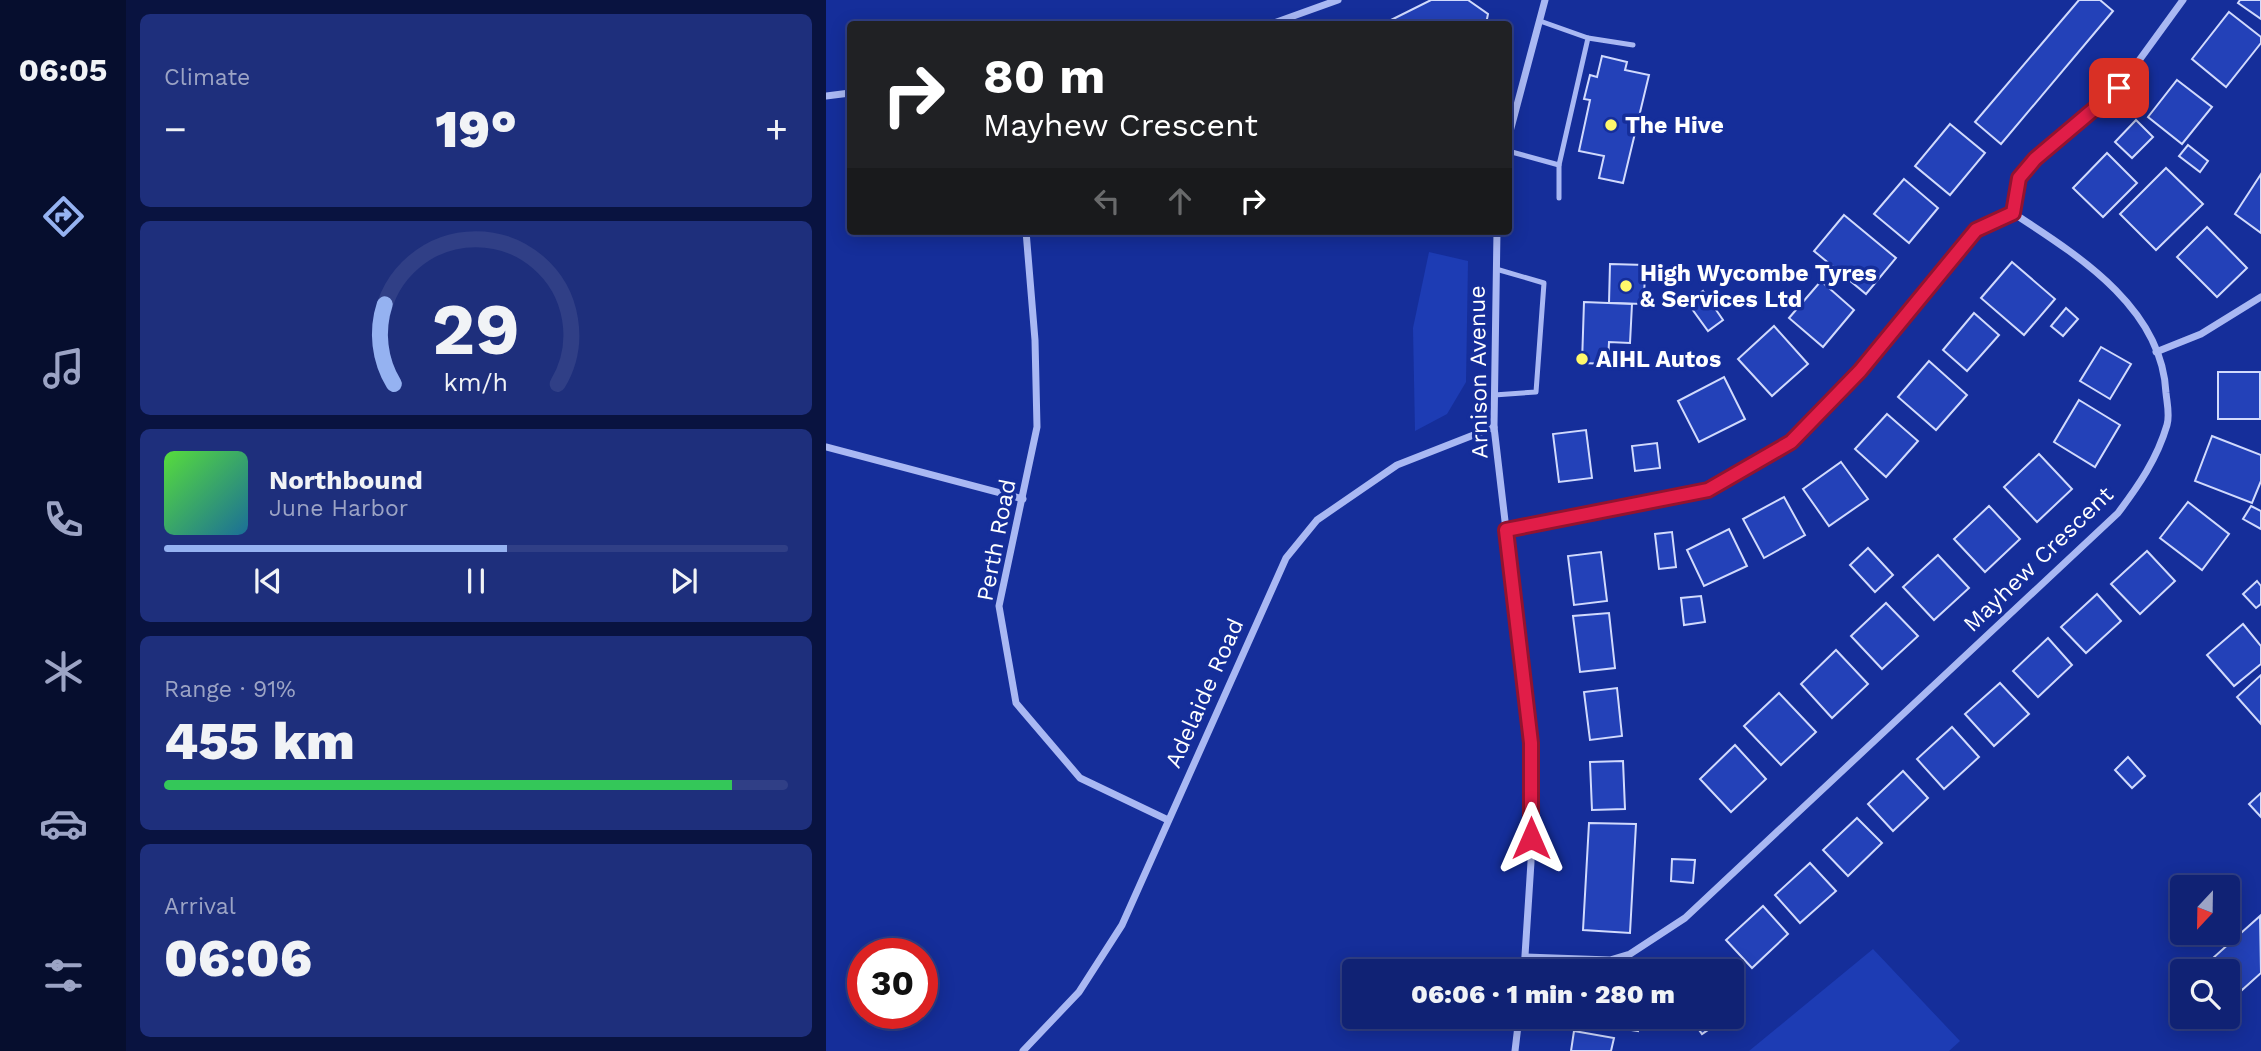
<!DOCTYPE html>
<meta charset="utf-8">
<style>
body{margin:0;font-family:"Work Sans",sans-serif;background:#1e2f7c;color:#f1f3f6;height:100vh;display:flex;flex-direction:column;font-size:26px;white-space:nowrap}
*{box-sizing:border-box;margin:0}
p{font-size:23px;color:#9ca4c5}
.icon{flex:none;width:38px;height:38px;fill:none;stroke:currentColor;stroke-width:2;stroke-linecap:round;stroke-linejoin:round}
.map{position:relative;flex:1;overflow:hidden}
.details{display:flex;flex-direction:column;gap:14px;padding:14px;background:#091340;width:700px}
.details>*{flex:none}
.guide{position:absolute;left:21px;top:21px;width:665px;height:214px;border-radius:7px;box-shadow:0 4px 18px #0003,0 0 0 2px #303f86;background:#202124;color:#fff;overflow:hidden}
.needle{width:46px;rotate:202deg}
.buttons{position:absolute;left:1344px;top:875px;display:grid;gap:14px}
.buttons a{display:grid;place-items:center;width:70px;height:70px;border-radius:7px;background:#102274;box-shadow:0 4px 18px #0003,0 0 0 2px #303f86;font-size:35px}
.speed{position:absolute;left:21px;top:938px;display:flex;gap:14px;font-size:35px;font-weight:700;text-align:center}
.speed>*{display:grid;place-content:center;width:91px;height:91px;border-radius:50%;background:#102274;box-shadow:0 4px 18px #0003,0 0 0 2px #303f86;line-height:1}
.speed .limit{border:10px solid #d22;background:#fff;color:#111}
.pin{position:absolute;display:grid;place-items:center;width:60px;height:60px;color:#fff;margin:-30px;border-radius:14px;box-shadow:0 4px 10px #0006}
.me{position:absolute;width:77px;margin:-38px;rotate:0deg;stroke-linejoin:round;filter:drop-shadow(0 0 5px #0008)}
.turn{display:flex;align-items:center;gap:24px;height:147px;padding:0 21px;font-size:32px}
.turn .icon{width:91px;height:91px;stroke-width:2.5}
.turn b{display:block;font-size:49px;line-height:60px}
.lanes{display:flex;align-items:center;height:66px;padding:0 21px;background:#0003;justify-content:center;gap:35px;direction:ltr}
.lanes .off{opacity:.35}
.big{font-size:52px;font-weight:800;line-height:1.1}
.details .widget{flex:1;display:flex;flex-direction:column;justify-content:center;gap:10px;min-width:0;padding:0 24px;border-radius:10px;background:#1e2f7c}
.details .dial{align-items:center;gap:0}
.dial svg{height:182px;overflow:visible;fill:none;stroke:#303f86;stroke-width:7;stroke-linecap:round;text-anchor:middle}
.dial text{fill:#f1f3f6;stroke:none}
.song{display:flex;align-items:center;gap:21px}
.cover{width:84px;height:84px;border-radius:10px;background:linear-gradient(135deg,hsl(110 70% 55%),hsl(200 70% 35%))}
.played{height:7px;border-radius:4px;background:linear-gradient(90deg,#95b2f1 55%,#303f86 55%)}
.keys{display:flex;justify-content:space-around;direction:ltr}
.heat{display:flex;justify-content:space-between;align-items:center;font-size:38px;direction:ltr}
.charge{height:10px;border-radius:5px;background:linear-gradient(90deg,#34c759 91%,#303f86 0)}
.trip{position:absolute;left:516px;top:959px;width:402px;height:70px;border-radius:7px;background:#102274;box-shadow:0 4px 18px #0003,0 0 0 2px #303f86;font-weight:800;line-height:70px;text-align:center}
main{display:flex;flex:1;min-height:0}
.tabs{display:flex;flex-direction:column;width:126px;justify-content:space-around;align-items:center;background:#060e2e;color:#9ca4c5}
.tabs .icon{width:49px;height:49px}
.tabs .selected{color:#95b2f1}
.tabs b{font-size:32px;color:#f1f3f6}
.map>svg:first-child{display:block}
.green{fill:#1d3cb4}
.building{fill:#2341b8;stroke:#d1dafd;stroke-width:2}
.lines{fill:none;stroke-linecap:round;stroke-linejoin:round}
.service{stroke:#a9b8f3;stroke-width:5}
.minor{stroke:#a9b8f3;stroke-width:7}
.route-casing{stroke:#92132f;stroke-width:18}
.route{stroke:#e11d48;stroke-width:12}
.poi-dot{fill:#fff86b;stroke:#152e9a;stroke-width:2.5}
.labels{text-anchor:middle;stroke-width:7;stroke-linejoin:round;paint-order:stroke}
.poi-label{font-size:23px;font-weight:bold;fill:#fff;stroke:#152e9a;text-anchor:start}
.street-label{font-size:23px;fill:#fff;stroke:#152e9a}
</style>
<main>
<nav class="tabs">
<b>06:05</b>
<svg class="icon selected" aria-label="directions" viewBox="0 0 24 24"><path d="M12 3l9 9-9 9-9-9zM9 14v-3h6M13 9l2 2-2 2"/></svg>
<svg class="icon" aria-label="music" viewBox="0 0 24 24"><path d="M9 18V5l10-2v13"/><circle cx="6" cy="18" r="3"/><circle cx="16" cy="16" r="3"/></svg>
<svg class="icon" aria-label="phone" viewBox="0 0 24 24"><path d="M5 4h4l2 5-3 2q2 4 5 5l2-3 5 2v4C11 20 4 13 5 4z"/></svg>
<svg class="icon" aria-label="climate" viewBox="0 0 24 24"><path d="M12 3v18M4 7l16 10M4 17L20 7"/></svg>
<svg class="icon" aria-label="car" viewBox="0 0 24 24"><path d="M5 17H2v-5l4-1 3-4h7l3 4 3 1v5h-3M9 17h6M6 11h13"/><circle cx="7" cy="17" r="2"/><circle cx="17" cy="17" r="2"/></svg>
<svg class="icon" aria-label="filters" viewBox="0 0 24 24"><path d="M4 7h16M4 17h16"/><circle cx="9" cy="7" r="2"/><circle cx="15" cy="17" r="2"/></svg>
</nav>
<section class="details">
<div class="widget"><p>Climate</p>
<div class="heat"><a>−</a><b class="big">19°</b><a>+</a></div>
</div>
<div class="widget dial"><svg viewBox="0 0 100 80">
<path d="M14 69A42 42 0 1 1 86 69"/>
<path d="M14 69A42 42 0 0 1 10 34" stroke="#95b2f1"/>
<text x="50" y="56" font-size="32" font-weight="700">29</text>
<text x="50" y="72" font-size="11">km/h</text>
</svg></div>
<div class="widget">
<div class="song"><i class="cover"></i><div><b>Northbound</b><p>June Harbor</p></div></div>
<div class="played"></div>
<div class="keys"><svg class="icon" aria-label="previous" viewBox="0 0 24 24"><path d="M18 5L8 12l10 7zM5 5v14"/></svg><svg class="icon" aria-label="pause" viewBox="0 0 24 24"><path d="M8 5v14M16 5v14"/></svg><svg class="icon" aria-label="next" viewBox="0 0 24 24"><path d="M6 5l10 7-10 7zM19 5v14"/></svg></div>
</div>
<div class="widget"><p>Range · 91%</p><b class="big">455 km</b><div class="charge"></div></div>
<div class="widget"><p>Arrival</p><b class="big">06:06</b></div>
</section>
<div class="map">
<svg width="1435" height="1051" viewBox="0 0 1435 1051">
<rect width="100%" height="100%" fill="#152e9a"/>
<g class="green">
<path d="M603 252 642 261 640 382 621 414 589 431 587 328Z"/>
<path d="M1047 949 1134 1041 1123 1051H923Z"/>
</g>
<g class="building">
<path d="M605 0H642L662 14 660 24H557Z"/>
<path d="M1253 0H1274L1287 11 1175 144 1149 122Z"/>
<path d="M1414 0H1435V19L1412 3Z"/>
<path d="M1403 12 1435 37V43L1400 87 1366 59Z"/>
<path d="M776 56 801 62 799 70 823 75 797 183 773 178 778 156 753 151 764 100 758 99 764 75 771 77Z"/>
<path d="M1351 80 1386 107 1356 144 1322 117Z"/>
<path d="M1310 120 1327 137 1306 158 1289 142Z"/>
<path d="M1124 124 1159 153 1124 195 1089 166Z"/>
<path d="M1362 145 1382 161 1374 172 1353 156Z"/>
<path d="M1281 153 1311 183 1277 217 1247 188Z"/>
<path d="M1340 168 1377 204 1330 250 1294 214Z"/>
<path d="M1435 174V233L1409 214Z"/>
<path d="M1078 179 1112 208 1083 243 1048 214Z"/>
<path d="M1018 215 1070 258 1040 294 988 251Z"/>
<path d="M1381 227 1421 268 1391 297 1351 257Z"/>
<path d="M1186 262 1229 299 1198 335 1155 298Z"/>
<path d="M784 264 819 265 818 304 783 303Z"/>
<path d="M995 281 1028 310 997 347 963 318Z"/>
<path d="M877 291 897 320 882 331 861 302Z"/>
<path d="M758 302 806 304 804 343 783 342 782 364 756 363Z"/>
<path d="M1240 308 1252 319 1237 336 1225 326Z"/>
<path d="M1148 313 1173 335 1141 371 1117 350Z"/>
<path d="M948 326 982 364 946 396 912 359Z"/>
<path d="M1275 347 1305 364 1284 399 1254 381Z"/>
<path d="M1103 361 1141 395 1110 430 1072 397Z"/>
<rect x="1392" y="372" width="42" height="47"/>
<path d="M898 377 919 419 873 442 852 401Z"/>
<path d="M1253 400 1294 425 1269 467 1228 442Z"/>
<path d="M1061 414 1092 441 1060 477 1029 449Z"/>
<path d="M760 430 766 478 733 482 727 434Z"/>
<path d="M1386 436 1435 455V481L1426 503 1369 481Z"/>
<path d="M831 443 834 468 809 471 806 446Z"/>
<path d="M1213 454 1246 489 1211 522 1178 487Z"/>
<path d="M1015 462 1042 499 1003 526 977 489Z"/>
<path d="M958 497 979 535 938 558 917 519Z"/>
<path d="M1362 502 1403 534 1376 570 1334 538Z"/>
<path d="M1163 506 1194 539 1159 572 1128 539Z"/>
<path d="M1425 506 1435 511V529L1417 519Z"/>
<path d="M903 529 921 566 878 586 861 550Z"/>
<path d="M846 532 850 567 833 569 829 534Z"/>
<path d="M1042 548 1067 575 1049 592 1024 565Z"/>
<path d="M1321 551 1349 581 1314 614 1285 584Z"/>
<path d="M775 552 781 601 748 605 742 556Z"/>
<path d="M1112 555 1143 588 1108 620 1077 587Z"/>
<path d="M1431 581 1435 586V604L1430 608 1417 594Z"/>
<path d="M1271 594 1295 621 1260 653 1235 627Z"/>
<path d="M875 596 879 622 858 625 855 598Z"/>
<path d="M1060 603 1092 636 1056 669 1025 636Z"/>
<path d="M783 613 789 668 754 672 747 616Z"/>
<path d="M1417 624 1435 646V664L1408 686 1381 655Z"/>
<path d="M1222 638 1246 665 1212 697 1187 671Z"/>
<path d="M1010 650 1042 684 1006 718 975 684Z"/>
<path d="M1435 675V724L1411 697Z"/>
<path d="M1174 683 1203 714 1168 746 1139 714Z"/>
<path d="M791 688 796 736 764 740 758 692Z"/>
<path d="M953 693 990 732 955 765 918 726Z"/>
<path d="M1126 727 1153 757 1118 789 1091 759Z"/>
<path d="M909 745 940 779 905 812 874 779Z"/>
<path d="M1302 757 1319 776 1306 788 1289 770Z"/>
<path d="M797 761 799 809 766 810 764 762Z"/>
<path d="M1077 771 1102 798 1067 831 1042 804Z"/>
<path d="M1435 793V817L1423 804Z"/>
<path d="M1031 818 1056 843 1022 876 997 850Z"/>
<path d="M763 823 810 824 804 933 757 930Z"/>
<path d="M846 859 869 860 867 883 845 881Z"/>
<path d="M984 863 1010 891 974 923 949 895Z"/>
<path d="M937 906 962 934 926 968 900 940Z"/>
<path d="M1434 916 1435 973 1416 990 1387 958Z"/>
<path d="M881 961 888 971H865Z"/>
<path d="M750 1017H814L812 1031 749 1021Z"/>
<path d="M864 1017H901L876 1034Z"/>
<path d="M748 1031 788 1038 785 1051H745Z"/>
</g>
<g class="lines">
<g class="service">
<path d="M762 38 807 45"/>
<path d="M682 151 733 165 762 38 714 21"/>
<path d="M733 198V165"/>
<path d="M668 395 710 392 718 283 670 269"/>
</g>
<g class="minor">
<path d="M445 24 512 0"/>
<path d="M0 96 24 93"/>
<path d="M682 139 719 0"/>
<path d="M1187 213 1193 178 1209 159 1293 88 1357 0"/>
<path d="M200 231 209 340 211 427 173 606 190 703 254 778 342 820"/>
<path d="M671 231 668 427 705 743V862L698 971"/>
<path d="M1330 352 1375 334 1435 297"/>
<path d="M0 447 197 499"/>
<path d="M680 530 882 490 965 442 1034 371 1150 230 1187 213C1251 255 1336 307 1340 393 1341 403 1344 415 1341 425 1331 459 1313 485 1292 513L859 918 804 954 784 960 700 957"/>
<path d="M197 1051 253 992 296 925 460 558 491 520 571 465 668 427"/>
<path d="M689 1051 693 1017"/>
</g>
</g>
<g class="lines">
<g class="route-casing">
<path id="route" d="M705 838V743L680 530 882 490 965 442 1034 371 1150 230 1187 213 1193 178 1209 159 1293 88"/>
</g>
<use href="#route" class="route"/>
</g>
<g class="poi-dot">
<circle cx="785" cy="125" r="7"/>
<circle cx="800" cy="286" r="7"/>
<circle cx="756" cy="359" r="7"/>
</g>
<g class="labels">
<g class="poi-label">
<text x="799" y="133">The Hive</text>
<text x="814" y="281">High Wycombe Tyres<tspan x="814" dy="26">&amp; Services Ltd</tspan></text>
<text x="770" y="367">AIHL Autos</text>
</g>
<g class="street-label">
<text transform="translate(652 372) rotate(-91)" y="8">Arnison Avenue</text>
<text transform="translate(170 540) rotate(-79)" y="8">Perth Road</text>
<text transform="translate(1212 559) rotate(-44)" y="8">Mayhew Crescent</text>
<text transform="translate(378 693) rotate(-66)" y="8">Adelaide Road</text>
</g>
</g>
</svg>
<div class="buttons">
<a><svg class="needle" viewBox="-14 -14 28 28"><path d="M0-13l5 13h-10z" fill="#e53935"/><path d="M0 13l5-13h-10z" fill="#9ca4c5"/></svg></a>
<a><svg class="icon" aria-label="search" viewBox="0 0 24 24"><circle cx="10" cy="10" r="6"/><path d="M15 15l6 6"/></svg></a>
</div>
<div class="speed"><div class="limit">30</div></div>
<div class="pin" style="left:1293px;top:88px;background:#d93025"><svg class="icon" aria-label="arrive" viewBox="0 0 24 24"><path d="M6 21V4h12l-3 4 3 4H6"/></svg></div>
<svg class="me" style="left:705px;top:838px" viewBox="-20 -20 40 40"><path d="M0-17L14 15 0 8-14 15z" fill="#e11d48" stroke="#fff" stroke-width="4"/></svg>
<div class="trip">06:06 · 1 min · 280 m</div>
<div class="guide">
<div class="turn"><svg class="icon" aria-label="right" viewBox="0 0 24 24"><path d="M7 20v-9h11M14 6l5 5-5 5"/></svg><div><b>80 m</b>Mayhew Crescent</div></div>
<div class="lanes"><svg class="icon off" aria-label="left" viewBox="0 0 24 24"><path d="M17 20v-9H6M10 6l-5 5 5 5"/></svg><svg class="icon off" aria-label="ahead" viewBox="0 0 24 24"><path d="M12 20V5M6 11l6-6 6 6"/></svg><svg class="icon" aria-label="right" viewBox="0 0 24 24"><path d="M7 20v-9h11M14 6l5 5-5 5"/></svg></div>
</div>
</div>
</main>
